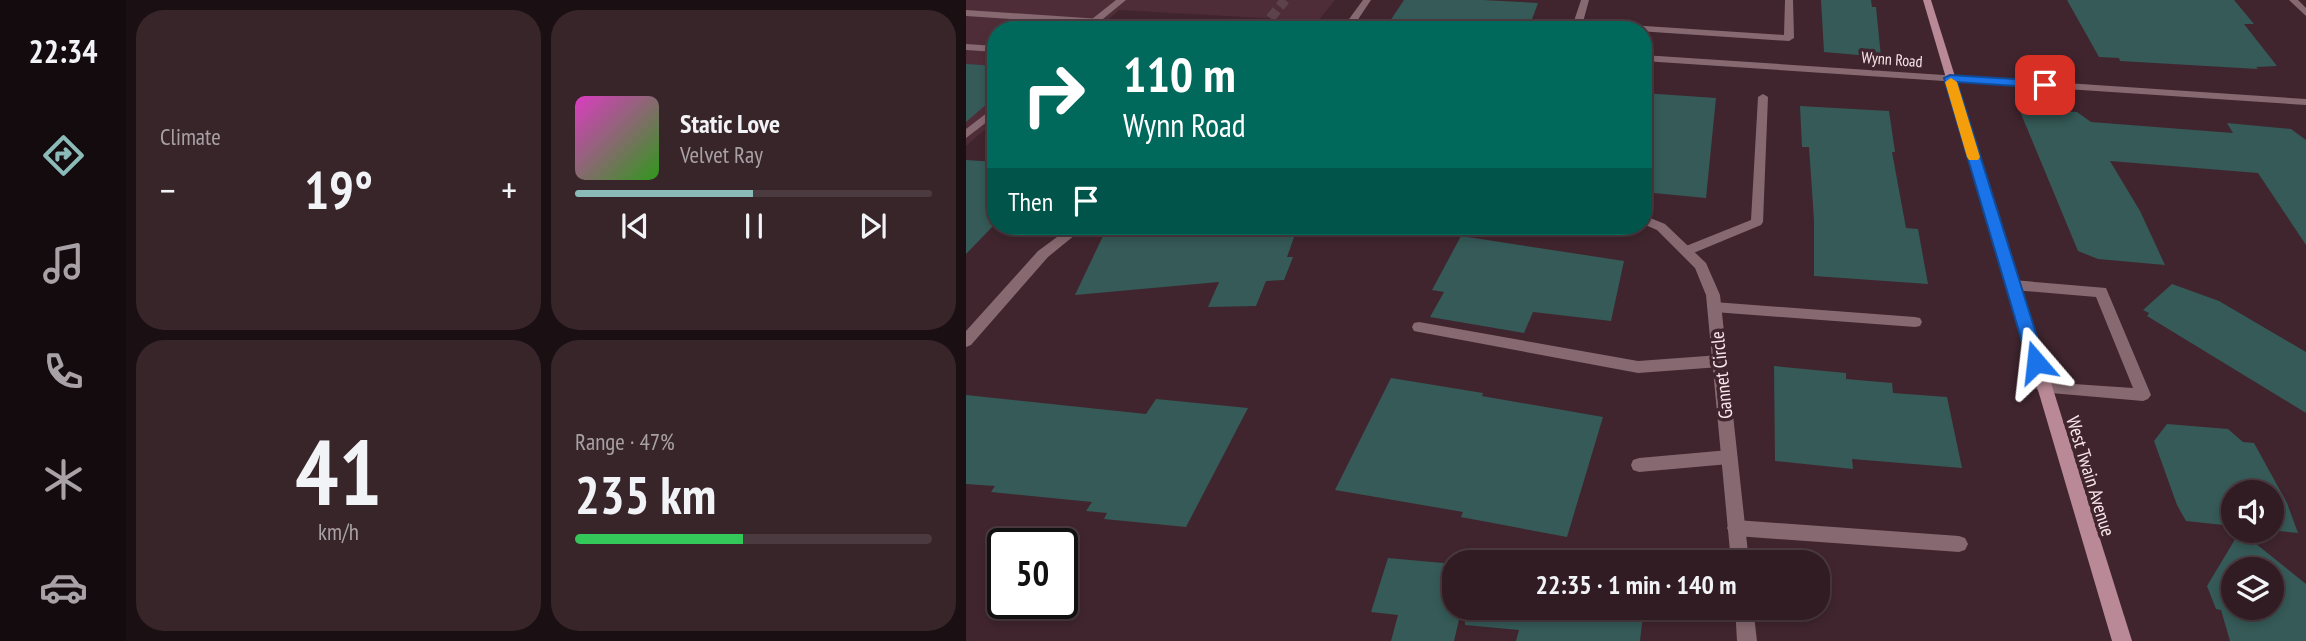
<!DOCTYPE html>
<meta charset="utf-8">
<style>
body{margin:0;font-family:"PT Sans Narrow",sans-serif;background:#38252a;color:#f1f3f6;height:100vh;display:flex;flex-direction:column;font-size:26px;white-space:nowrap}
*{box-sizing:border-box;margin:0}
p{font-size:23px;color:#a8a1a5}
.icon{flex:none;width:38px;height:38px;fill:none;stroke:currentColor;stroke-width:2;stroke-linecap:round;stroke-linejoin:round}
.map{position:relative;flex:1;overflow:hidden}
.details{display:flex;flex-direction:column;gap:10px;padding:10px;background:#1a0f13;width:840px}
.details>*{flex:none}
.banner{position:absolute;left:21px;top:21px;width:665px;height:214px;border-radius:28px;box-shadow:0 4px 10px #0003,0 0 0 2px #4b3a40;background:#00695c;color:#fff;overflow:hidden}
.controls{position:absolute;left:1255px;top:480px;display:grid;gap:14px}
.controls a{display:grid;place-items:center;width:63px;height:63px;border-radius:50%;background:#301c22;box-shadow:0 4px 10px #0003,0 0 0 2px #4b3a40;font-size:35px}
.speed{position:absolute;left:21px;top:528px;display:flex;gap:14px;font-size:35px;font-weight:700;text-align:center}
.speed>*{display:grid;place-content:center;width:91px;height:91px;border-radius:50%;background:#301c22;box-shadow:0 4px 10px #0003,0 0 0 2px #4b3a40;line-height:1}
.speed .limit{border:4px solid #111;border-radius:10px;background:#fff;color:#111}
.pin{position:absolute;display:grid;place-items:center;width:60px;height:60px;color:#fff;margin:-30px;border-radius:14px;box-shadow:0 4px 10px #0006}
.me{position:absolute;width:77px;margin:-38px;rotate:343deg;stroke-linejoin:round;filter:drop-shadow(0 0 5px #0008)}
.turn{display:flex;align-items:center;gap:24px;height:147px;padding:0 21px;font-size:32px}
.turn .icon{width:91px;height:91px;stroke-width:2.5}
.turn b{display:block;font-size:49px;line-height:60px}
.then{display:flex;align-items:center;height:66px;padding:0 21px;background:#0003;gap:14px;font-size:26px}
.big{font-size:52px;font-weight:600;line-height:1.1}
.details .tile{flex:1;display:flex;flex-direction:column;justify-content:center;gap:10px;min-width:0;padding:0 24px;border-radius:28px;background:#38252a}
.details .dial{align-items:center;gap:0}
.dial b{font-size:91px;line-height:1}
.song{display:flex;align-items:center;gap:21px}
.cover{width:84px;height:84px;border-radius:10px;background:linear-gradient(135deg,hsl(310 70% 55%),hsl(110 70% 35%))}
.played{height:7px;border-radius:4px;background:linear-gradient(90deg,#8bbbb9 50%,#4b3a40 50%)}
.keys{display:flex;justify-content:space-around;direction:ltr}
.heat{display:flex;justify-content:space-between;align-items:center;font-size:38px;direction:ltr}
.charge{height:10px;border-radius:5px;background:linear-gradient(90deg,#34c759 47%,#4b3a40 0)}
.details .tiles{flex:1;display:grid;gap:10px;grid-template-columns:repeat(2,1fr)}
.trip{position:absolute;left:476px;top:550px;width:388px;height:70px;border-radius:28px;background:#301c22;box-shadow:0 4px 10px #0003,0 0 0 2px #4b3a40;font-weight:600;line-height:70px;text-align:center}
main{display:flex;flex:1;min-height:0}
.menu{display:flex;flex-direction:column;width:126px;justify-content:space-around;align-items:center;background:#130b0e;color:#a8a1a5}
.menu .icon{width:49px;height:49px}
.menu .active{color:#8bbbb9}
.menu b{font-size:32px;color:#f1f3f6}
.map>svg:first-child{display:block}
.built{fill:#4e2d38}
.building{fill:#355a57;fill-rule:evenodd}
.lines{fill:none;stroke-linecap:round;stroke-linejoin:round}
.minor-tunnel{stroke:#5c424a;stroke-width:10;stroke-dasharray:10 5;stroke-linecap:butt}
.service{fill:#876971;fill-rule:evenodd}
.minor{fill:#876971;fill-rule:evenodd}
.tertiary{fill:#876971;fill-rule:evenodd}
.secondary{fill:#b98997;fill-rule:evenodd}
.route{fill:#1a73e8;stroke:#114b97;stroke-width:2}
.slow{fill:#f59e0b}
.labels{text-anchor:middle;stroke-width:7;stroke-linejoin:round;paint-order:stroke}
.far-street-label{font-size:16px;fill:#f9e6eb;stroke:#40252e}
.street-label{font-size:19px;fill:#f9e6eb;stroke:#40252e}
</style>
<main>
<nav class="menu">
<b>22:34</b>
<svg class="icon active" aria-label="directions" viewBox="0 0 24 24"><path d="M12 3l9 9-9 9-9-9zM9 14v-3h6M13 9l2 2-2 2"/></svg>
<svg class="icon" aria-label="music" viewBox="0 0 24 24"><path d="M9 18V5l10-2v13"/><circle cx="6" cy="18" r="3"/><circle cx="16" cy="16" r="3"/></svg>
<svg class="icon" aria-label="phone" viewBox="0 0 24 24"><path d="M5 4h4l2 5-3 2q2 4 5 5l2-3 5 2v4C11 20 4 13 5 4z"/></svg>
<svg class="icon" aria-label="climate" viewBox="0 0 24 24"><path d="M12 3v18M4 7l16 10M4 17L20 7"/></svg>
<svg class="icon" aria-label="car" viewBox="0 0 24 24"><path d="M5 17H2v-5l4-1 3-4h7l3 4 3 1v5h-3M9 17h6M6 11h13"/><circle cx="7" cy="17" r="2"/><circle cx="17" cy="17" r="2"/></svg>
</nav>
<section class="details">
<div class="tiles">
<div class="tile"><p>Climate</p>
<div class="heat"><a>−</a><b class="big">19°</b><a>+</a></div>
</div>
<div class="tile">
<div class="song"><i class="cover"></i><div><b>Static Love</b><p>Velvet Ray</p></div></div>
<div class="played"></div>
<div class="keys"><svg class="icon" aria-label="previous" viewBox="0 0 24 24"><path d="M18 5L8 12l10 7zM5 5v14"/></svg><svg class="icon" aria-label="pause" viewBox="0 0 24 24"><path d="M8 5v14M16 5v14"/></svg><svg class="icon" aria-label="next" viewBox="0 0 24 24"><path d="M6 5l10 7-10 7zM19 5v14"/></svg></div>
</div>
<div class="tile dial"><b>41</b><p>km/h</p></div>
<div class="tile"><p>Range · 47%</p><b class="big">235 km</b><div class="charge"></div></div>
</div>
</section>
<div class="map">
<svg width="1340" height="641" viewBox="0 0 1340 641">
<rect width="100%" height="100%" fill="#40252e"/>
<path class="built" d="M0 0H369L352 21 153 10 131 30H30V120L0 146Z"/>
<g class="building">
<path d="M438 0H517L572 3 562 30 422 24Z"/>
<path d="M855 0H905L906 7H910L915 57 858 52Z"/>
<path d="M1101 0H1268L1288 24H1278L1311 66 1290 67 1292 69 1154 61 1153 58 1133 57Z"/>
<path d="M0 64 30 66V96L0 122Z"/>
<path d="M677 93 750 98 740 198 677 192Z"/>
<path d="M834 106 923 111 929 152H926L940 228 952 229 962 284 848 276V220L843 147H836Z"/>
<path d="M1053 109 1111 112 1125 122 1267 133 1261 123 1325 129 1340 140V245L1292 173 1144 161 1174 211 1199 265 1132 259 1112 251Z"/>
<path d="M0 160 30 162V223L0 254Z"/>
<path d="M260 226H332L321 257H327L318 280 300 281 290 306 242 307 253 282 109 295 137 236Z"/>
<path d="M495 236 658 261 645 321 567 312 558 333 464 317 478 292 466 290Z"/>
<path d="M1206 284 1253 301 1340 352V413L1181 316 1183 313 1177 310Z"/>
<path d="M808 366 880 373V379L926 383 927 393 981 397 996 468 886 459 887 469 809 461Z"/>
<path d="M425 378 517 393 516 396 637 417 601 537 495 517 497 512 369 490Z"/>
<path d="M0 395 180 414 190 399 282 408 220 527 138 519 141 513 120 511 126 502 25 492 29 486 0 484Z"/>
<path d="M1201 424 1262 429 1277 442 1288 443 1321 503 1332 533 1305 530 1306 492H1267V526L1220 521 1211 505 1188 441Z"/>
<path d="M1274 531 1340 584V641H1264L1255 610 1250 609 1241 586ZM1267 569H1306V607H1267Z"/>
<path d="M422 558 488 564V607H496L488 641H425L432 615 405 612Z"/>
<path d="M499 607H678L674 641H550L553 630 499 625Z"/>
</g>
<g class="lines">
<path class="minor-tunnel" d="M295 30 319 0"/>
<g class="service">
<path d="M397 0H405L385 30H375Z"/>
<path d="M615 0H623L617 22 818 35 819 0H827L828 38 823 41 612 27 607 24Z"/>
<path d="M1323 0H1332L1340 8V16Z"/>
<path d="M126 19 134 21 126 30H115Z"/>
<path d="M0 44 30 46V52L0 50Z"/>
<path d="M797 94 802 97 797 222 795 225 725 254H715L714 251 715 248 785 220 792 97Z"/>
<path d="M30 106V115L0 138V129Z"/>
<path d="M1047 280 1140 288 1185 395 1182 399 1177 401 1073 392 1070 388 1073 384 1078 382 1167 388 1130 297 1047 290 1040 285Z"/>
<path d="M748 302 949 317 954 318 956 322 954 326 949 327 748 312 741 307Z"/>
<path d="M453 322 672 361 754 355 759 357 761 361 759 365 754 367 672 373 453 332 448 331 446 327 448 323Z"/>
<path d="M763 450 769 452 771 457 769 462 763 464 673 472 667 470 665 465 667 460 673 458Z"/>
<path d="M770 520 993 536 999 538 1002 544 999 550 993 552 770 536 764 534 761 528 764 522Z"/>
</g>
<g class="minor">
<path d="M150 0H160L132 23H126V19Z"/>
<path d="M677 215 699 224 740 263 754 295 783 562H765L740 295 729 268 691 230 677 224Z"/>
<path d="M106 226H120L82 257 5 345 0 347V331L72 251Z"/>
<path d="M769 607H787L791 641H771Z"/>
</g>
<g class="tertiary">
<path d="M0 10 254 27 259 30H209L0 16Z"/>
<path d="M677 55 1340 99V105L677 61Z"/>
</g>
<path class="secondary" d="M957 0H965L1166 641H1146Z"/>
</g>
<path class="route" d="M984 75 1079 81 1085 85 1079 88 991 82 1079 362 1076 367H1065L1062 362 978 78Z"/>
<path class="slow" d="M985 78 991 82 1014 157 1012 160H1003L1001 157 979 82Z"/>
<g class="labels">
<g class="far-street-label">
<text transform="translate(926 59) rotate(4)" y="6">Wynn Road</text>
</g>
<g class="street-label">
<text transform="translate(755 375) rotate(-96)" y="7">Gannet Circle</text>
<text transform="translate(1125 476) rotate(73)" y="7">West Twain Avenue</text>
</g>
</g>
</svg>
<div class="controls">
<a><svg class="icon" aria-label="sound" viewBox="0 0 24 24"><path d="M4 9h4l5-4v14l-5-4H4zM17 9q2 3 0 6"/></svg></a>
<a><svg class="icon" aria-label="layers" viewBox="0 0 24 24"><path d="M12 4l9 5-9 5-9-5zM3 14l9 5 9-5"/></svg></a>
</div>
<div class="speed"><div class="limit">50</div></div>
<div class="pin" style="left:1079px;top:85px;background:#d93025"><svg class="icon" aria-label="arrive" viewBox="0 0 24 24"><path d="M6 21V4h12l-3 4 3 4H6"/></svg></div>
<svg class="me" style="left:1070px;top:362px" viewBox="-20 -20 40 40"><path d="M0-17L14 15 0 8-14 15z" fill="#1a73e8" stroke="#fff" stroke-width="4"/></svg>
<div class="trip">22:35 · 1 min · 140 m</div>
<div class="banner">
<div class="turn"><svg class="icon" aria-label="right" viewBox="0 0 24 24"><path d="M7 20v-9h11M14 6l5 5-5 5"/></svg><div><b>110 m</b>Wynn Road</div></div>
<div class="then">Then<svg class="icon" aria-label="arrive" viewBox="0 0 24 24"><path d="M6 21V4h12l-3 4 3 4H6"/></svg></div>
</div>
</div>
</main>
